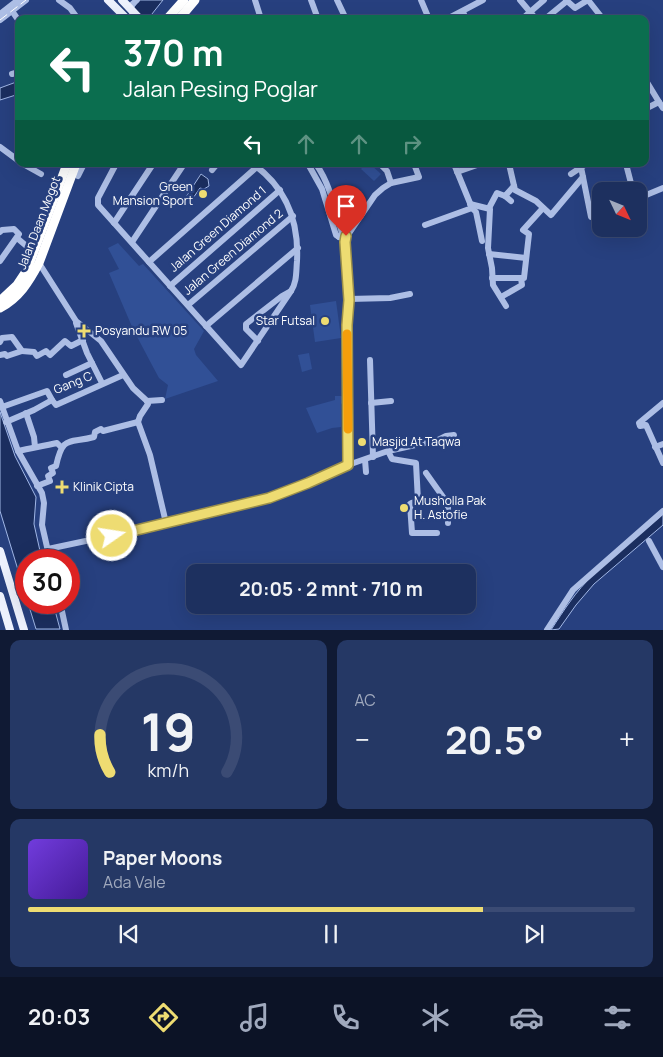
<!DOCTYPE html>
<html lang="id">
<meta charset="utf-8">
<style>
body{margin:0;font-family:Manrope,sans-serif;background:#253865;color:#f1f3f6;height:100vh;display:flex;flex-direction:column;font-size:19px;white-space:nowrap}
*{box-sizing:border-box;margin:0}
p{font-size:16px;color:#a0a9bd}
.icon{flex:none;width:28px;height:28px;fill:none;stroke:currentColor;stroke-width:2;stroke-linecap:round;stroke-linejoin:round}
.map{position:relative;height:630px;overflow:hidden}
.sheet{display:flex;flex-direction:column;gap:10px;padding:10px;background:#101a34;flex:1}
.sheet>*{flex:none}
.hud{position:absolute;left:15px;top:15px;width:634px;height:152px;border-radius:10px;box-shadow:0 5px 20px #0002,0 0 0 1px #3b4b74;background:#0b6e4f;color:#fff;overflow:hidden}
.needle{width:32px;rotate:133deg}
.buttons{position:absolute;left:592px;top:182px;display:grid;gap:10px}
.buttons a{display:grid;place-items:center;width:55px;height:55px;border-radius:10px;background:#1d305f;box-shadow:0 5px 20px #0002,0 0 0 1px #3b4b74;font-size:25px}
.speed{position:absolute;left:15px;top:549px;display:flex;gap:10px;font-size:25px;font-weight:700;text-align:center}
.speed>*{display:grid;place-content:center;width:65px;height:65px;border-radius:50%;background:#1d305f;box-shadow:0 5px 20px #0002,0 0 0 1px #3b4b74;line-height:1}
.speed .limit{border:8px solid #d22;background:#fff;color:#111}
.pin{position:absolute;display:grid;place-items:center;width:42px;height:42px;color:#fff;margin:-51px -21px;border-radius:50% 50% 50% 0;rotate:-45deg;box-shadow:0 0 5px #0007}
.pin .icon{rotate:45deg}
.me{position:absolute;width:55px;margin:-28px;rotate:77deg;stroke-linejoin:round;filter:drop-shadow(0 0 4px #0008)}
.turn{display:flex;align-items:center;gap:18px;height:105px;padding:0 25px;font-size:22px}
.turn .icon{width:65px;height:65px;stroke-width:2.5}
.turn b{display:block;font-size:35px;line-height:42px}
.lanes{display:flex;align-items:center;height:48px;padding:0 25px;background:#0003;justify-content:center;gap:25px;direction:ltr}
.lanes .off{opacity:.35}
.big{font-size:38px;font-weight:700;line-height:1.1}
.sheet .tile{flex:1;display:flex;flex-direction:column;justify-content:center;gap:8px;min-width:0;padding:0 18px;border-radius:10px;background:#253865}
.sheet .dial{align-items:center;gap:0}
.dial svg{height:130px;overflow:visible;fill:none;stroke:#3b4b74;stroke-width:7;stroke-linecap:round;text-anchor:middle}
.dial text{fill:#f1f3f6;stroke:none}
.song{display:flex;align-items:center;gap:15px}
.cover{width:60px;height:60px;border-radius:8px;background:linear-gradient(135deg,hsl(260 70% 55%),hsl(260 70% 35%))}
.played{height:5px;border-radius:2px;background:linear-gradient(90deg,#eedc72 75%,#3b4b74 75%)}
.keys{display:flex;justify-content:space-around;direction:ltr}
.heat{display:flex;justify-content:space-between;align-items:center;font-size:28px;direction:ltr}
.sheet .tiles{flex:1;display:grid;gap:10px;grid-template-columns:1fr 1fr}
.tile:last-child{grid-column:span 2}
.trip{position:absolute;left:186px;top:564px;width:290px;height:50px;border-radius:10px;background:#1d305f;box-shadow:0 5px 20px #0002,0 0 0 1px #3b4b74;font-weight:700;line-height:50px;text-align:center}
.menu{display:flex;height:80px;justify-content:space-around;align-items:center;background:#0c1326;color:#a0a9bd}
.menu .icon{width:35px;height:35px}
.menu .selected{color:#eedc72}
.menu b{font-size:22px;color:#f1f3f6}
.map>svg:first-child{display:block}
.green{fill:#315096}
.water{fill:#1b2e5f;stroke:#a1b7e6}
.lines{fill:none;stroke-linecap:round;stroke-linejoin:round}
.minor{stroke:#adbee5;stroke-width:6}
.major{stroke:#edf1fd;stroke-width:8}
.highway{stroke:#fff;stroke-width:9}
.rail{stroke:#fff;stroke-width:1;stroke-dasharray:9 4;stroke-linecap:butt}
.route-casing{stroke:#9b8f4a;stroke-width:12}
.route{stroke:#eedc72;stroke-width:9}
.slow{stroke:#f59e0b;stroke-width:9}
.poi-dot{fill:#eedc72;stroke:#27407f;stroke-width:2}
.labels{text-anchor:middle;stroke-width:5;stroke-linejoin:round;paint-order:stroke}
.poi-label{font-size:12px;fill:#fff;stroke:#27407f;text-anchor:start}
.street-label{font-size:12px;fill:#fff;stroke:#27407f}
</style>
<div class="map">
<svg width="663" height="630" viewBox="0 0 663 630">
<rect width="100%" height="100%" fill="#27407f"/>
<g class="green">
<path d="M366 164H370L381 174 374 181 361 169Z"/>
<path d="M118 243 139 266 143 264 204 331 194 349 196 355 218 381 165 399 168 385 159 378 152 365 133 329 109 273 119 269 108 248Z"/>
<path d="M336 301 341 338 315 342 310 305Z"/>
<path d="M309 353 312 369 302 372 298 355Z"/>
<path d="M335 396H341L346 400 341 404V427L332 428 317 433 306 408 335 400Z"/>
</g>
<g class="water">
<path d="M139 0H163L148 19H126Z"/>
<path d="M19 81V94L0 100V88Z"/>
<path d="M201 174 208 179 209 186 204 189 200 188 189 204 184 200Z"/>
<path d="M0 412 15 456 36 497 34 524 42 560H26V596L0 511Z"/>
<path d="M663 514V525L594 584 576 605 559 629 551 630C564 610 576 591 593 575 615 553 640 535 663 514Z"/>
<path d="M28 603H53L60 629H36Z"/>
</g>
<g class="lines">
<g class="minor">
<path d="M59 0 70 8 78 19"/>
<path d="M255 0 261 19"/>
<path d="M311 0 318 19"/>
<path d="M337 0 346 19"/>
<path d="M421 0 429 19"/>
<path d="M520 0 536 19"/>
<path d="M566 0 575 8 588 0"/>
<path d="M588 0 603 19"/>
<path d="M129 7 137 0"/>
<path d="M12 11 19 21"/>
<path d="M463 12 466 19"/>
<path d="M0 14 18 0"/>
<path d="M447 19 483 0"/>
<path d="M522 19 544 0"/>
<path d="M545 19 567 1"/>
<path d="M0 20 26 0"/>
<path d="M12 74 19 72"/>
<path d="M645 79 659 102"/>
<path d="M645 109 659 102 663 108"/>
<path d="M0 147 19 161"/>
<path d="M23 164 41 174"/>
<path d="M116 164 98 198V205L241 365 291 291C297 282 296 272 297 261 299 221 287 188 253 164"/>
<path d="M308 164 322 189 336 235 339 237"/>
<path d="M316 164C330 184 335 209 342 233L339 237"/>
<path d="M380 164 387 171 391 183"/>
<path d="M509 164 515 190 536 201 551 215 583 177"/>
<path d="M626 164 633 191"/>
<path d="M581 167 591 217"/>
<path d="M212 170 217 164"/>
<path d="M457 172 480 164"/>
<path d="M571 174 586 164"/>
<path d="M78 176 84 164"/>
<path d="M505 196 511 201"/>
<path d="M639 198 663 188"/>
<path d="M470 204 490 209 488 248 492 268 493 285 506 306"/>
<path d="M472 208 476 212 482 241"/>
<path d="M489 208 497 193 505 196 514 186"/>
<path d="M114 223 153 164"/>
<path d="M425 225 472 208 454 164"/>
<path d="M0 232 2 230 14 229 19 234 0 261"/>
<path d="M17 238 30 249"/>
<path d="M132 242 184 164"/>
<path d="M489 254 526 258"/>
<path d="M149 262 259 165"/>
<path d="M39 263 76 321 101 341 133 388 147 401"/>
<path d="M492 278H524L529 234 523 230 543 208"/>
<path d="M170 286 280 190"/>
<path d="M501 297 522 285 521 278"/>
<path d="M349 299 390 298 410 294"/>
<path d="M188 305 293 216"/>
<path d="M76 323 87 353 102 383"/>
<path d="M206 326 298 248"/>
<path d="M258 341 246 329V324L282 296 291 291"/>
<path d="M0 342 2 338 12 337 22 351 34 352 37 356 46 351 50 355 65 341 71 346 83 340"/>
<path d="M0 355 5 354 7 356 22 351"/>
<path d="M370 360 373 457"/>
<path d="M66 375 92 363"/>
<path d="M0 401 18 451 42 493 44 503 42 525 50 560"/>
<path d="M147 401 148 404 140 416 138 422 150 455 166 523"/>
<path d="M147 401 162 400"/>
<path d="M371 403 391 401"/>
<path d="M663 403 639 423 640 426 646 425 663 463"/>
<path d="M2 407 47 391 52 400"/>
<path d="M26 413 34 437 35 447"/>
<path d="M6 422 34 410 52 400 56 405 123 375"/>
<path d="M438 440 454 441"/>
<path d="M655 447 663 444"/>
<path d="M18 451C31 448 44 446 57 443L61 447"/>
<path d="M388 451 392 459 416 463 418 501"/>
<path d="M365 460 366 472"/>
<path d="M348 465 347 325 349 299 345 239 375 195 383 188 391 183 419 177 414 164"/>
<path d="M426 473 448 504V523"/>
<path d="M37 486 50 481 48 476 53 473 51 468 56 466C63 435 68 444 94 437L95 432 101 429 103 431 138 422"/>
<path d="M437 533H412L410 504C417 499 428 504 437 504L443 498"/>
<path d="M649 541 663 567"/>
<path d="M48 549 128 532 269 498 308 483 348 465 388 451 438 440 446 436 454 435"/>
<path d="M60 602 66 630"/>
<path d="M547 630 573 590 663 511"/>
</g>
<g class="major">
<path d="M108 0 127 19"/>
<path d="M122 0 140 19"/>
<path d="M0 551 24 630"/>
<path d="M0 596 10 630"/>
</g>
<g class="highway">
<path d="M167 19 184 0"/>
<path d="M179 19 195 0"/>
<path d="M0 301 17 285 27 270 67 164"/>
<path d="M0 308C19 298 29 282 39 263L76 164"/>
</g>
<path class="rail" d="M0 20 26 0"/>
</g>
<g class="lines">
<g class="route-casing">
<path id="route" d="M112 536 269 498 308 483 348 465 347 325 349 300 345 242 346 236"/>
</g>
<use href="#route" class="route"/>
<path class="slow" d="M347 334 348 429"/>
</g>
<g class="poi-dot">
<circle cx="203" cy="194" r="5"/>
<circle cx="325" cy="321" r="5"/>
<path d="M81.5 323.5h5v5h5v5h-5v5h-5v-5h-5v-5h5z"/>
<circle cx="362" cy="442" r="5"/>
<path d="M59.5 479.5h5v5h5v5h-5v5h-5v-5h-5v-5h5z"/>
<circle cx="404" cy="508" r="5"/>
</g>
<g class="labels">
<g class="poi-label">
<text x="193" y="191" text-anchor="end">Green<tspan x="193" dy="14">Mansion Sport</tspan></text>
<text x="315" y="325" text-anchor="end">Star Futsal</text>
<text x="95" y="335">Posyandu RW 05</text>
<text x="372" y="446">Masjid At Taqwa</text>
<text x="73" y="491">Klinik Cipta</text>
<text x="414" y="505">Musholla Pak<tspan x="414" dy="14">H. Astofie</tspan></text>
</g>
<g class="street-label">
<text transform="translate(39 223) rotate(-69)" y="4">Jalan Daan Mogot</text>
<text transform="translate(218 229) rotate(-41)" y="4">Jalan Green Diamond 1</text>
<text transform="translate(233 252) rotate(-40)" y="4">Jalan Green Diamond 2</text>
<text transform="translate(73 383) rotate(-22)" y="4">Gang C</text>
</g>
</g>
</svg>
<div class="buttons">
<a><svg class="needle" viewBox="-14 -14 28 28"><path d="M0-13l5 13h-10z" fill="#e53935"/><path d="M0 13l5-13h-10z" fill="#a0a9bd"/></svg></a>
</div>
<div class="speed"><div class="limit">30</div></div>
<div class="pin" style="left:346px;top:236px;background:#d93025"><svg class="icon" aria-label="arrive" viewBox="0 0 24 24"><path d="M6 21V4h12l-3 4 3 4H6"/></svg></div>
<svg class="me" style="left:112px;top:536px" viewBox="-20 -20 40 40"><circle r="17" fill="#eedc72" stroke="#fff" stroke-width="3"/><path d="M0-11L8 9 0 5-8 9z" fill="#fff"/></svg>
<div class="trip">20:05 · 2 mnt · 710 m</div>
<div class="hud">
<div class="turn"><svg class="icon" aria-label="left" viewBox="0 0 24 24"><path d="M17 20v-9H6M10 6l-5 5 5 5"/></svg><div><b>370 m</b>Jalan Pesing Poglar</div></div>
<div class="lanes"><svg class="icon" aria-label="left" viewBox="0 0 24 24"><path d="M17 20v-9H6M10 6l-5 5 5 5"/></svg><svg class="icon off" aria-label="ahead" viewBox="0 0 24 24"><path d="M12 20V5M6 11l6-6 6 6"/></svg><svg class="icon off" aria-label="ahead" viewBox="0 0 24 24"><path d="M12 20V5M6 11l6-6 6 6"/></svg><svg class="icon off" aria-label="right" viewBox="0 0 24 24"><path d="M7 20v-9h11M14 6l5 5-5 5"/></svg></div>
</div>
</div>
<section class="sheet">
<div class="tiles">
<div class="tile dial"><svg viewBox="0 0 100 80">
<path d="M14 69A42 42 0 1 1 86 69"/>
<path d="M14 69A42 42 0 0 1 8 46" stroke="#eedc72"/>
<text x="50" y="56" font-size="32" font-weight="700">19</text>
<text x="50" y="72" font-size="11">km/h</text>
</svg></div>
<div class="tile"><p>AC</p>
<div class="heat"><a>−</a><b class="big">20.5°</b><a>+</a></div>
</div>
<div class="tile">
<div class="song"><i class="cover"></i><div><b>Paper Moons</b><p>Ada Vale</p></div></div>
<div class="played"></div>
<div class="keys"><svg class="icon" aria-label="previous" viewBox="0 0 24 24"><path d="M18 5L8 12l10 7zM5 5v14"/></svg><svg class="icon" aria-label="pause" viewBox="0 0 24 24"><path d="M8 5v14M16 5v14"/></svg><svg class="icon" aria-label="next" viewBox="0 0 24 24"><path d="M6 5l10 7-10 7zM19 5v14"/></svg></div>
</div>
</div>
</section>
<nav class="menu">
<b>20:03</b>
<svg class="icon selected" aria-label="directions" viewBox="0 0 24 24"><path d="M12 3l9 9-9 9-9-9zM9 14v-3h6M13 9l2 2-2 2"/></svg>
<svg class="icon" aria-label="music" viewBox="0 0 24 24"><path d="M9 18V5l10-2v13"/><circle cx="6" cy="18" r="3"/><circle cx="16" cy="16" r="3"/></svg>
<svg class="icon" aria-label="phone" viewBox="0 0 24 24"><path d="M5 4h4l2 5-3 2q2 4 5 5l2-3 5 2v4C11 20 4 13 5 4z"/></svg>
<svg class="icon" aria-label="climate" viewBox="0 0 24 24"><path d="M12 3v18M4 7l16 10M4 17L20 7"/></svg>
<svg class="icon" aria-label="car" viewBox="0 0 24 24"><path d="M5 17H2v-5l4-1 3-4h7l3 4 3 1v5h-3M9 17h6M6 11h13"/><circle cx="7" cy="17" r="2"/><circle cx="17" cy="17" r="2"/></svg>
<svg class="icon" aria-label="filters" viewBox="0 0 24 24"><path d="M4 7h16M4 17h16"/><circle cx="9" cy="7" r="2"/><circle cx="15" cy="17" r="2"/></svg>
</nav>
